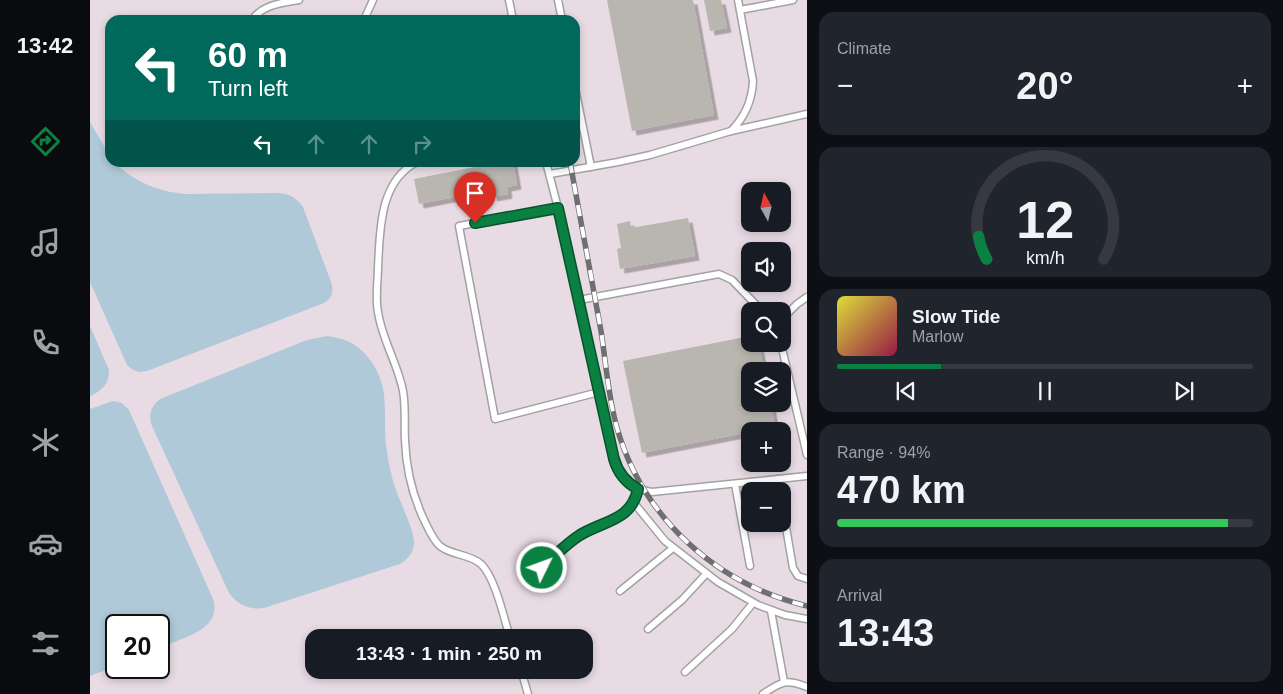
<!DOCTYPE html>
<meta charset="utf-8">
<style>
body{margin:0;font-family:Arial,sans-serif;background:#20242c;color:#f1f3f6;height:100vh;display:flex;flex-direction:column;font-size:19px;white-space:nowrap}
*{box-sizing:border-box;margin:0}
p{font-size:16px;color:#9ea1a6}
.icon{flex:none;width:28px;height:28px;fill:none;stroke:currentColor;stroke-width:2;stroke-linecap:round;stroke-linejoin:round}
.map{position:relative;flex:1;overflow:hidden}
.details{display:flex;flex-direction:column;gap:12px;padding:12px;background:#0d0f14;width:476px}
.details>*{flex:none}
.banner{position:absolute;left:15px;top:15px;width:475px;height:152px;border-radius:15px;box-shadow:0 2px 8px #0003;background:#00695c;color:#fff;overflow:hidden}
.needle{width:32px;rotate:352deg}
.controls{position:absolute;left:651px;top:182px;display:grid;gap:10px}
.controls a{display:grid;place-items:center;width:50px;height:50px;border-radius:10px;background:#171b24;box-shadow:0 2px 8px #0003;font-size:25px}
.speed{position:absolute;left:15px;top:614px;display:flex;gap:10px;font-size:25px;font-weight:700;text-align:center}
.speed>*{display:grid;place-content:center;width:65px;height:65px;border-radius:50%;background:#171b24;box-shadow:0 2px 8px #0003;line-height:1}
.speed .limit{border:2px solid #111;border-radius:8px;background:#fff;color:#111}
.pin{position:absolute;display:grid;place-items:center;width:42px;height:42px;color:#fff;margin:-51px -21px;border-radius:50% 50% 50% 0;rotate:-45deg;box-shadow:0 0 5px #0007}
.pin .icon{rotate:45deg}
.me{position:absolute;width:55px;margin:-28px;rotate:48deg;stroke-linejoin:round;filter:drop-shadow(0 0 4px #0008)}
.turn{display:flex;align-items:center;gap:18px;height:105px;padding:0 20px;font-size:22px}
.turn .icon{width:65px;height:65px;stroke-width:2.5}
.turn b{display:block;font-size:35px;line-height:42px}
.lanes{display:flex;align-items:center;height:48px;padding:0 20px;background:#0003;justify-content:center;gap:25px;direction:ltr}
.lanes .off{opacity:.35}
.big{font-size:38px;font-weight:700;line-height:1.1}
.details .tile{flex:1;display:flex;flex-direction:column;justify-content:center;gap:8px;min-width:0;padding:0 18px;border-radius:15px;background:#20242c}
.details .dial{align-items:center;gap:0}
.dial svg{height:130px;overflow:visible;fill:none;stroke:#363941;stroke-width:7;stroke-linecap:round;text-anchor:middle}
.dial text{fill:#f1f3f6;stroke:none}
.song{display:flex;align-items:center;gap:15px}
.cover{width:60px;height:60px;border-radius:8px;background:linear-gradient(135deg,hsl(60 70% 55%),hsl(340 70% 35%))}
.played{height:5px;border-radius:2px;background:linear-gradient(90deg,#0b8043 25%,#363941 25%)}
.keys{display:flex;justify-content:space-around;direction:ltr}
.heat{display:flex;justify-content:space-between;align-items:center;font-size:28px;direction:ltr}
.charge{height:8px;border-radius:4px;background:linear-gradient(90deg,#34c759 94%,#363941 0)}
.trip{position:absolute;left:215px;top:629px;width:288px;height:50px;border-radius:15px;background:#171b24;box-shadow:0 2px 8px #0003;font-weight:700;line-height:50px;text-align:center}
main{display:flex;flex:1;min-height:0}
.menu{display:flex;flex-direction:column;width:90px;justify-content:space-around;align-items:center;background:#090b0e;color:#9ea1a6}
.menu .icon{width:35px;height:35px}
.menu .on{color:#0b8043}
.menu b{font-size:22px;color:#f1f3f6}
.map>svg:first-child{display:block}
.industrial{fill:#e8dbe4;fill-rule:evenodd}
.water{fill:#afc9d8}
.building{fill:#b9b5af;filter:url(#shadow)}
.lines{fill:none;stroke-linecap:round;stroke-linejoin:round}
.lane-casing{stroke:#a2a2a2;stroke-width:9}
.lane{stroke:#fff;stroke-width:6}
.rail-casing{stroke:#6f6f6f;stroke-width:5.5}
.rail{stroke:#fff;stroke-width:4;stroke-dasharray:11;stroke-linecap:butt}
.route-casing{stroke:#07532c;stroke-width:12}
.route{stroke:#0b8043;stroke-width:9}
</style>
<main>
<nav class="menu">
<b>13:42</b>
<svg class="icon on" aria-label="directions" viewBox="0 0 24 24"><path d="M12 3l9 9-9 9-9-9zM9 14v-3h6M13 9l2 2-2 2"/></svg>
<svg class="icon" aria-label="music" viewBox="0 0 24 24"><path d="M9 18V5l10-2v13"/><circle cx="6" cy="18" r="3"/><circle cx="16" cy="16" r="3"/></svg>
<svg class="icon" aria-label="phone" viewBox="0 0 24 24"><path d="M5 4h4l2 5-3 2q2 4 5 5l2-3 5 2v4C11 20 4 13 5 4z"/></svg>
<svg class="icon" aria-label="climate" viewBox="0 0 24 24"><path d="M12 3v18M4 7l16 10M4 17L20 7"/></svg>
<svg class="icon" aria-label="car" viewBox="0 0 24 24"><path d="M5 17H2v-5l4-1 3-4h7l3 4 3 1v5h-3M9 17h6M6 11h13"/><circle cx="7" cy="17" r="2"/><circle cx="17" cy="17" r="2"/></svg>
<svg class="icon" aria-label="filters" viewBox="0 0 24 24"><path d="M4 7h16M4 17h16"/><circle cx="9" cy="7" r="2"/><circle cx="15" cy="17" r="2"/></svg>
</nav>
<div class="map">
<svg width="717" height="694" viewBox="0 0 717 694">
<defs>
<filter id="shadow"><feDropShadow dx="4.5" dy="4.5" stdDeviation="0" flood-color="#0004"/></filter>
</defs>
<rect width="100%" height="100%" fill="#f0eee9"/>
<path class="industrial" d="M0 0H717V694H0ZM20 20H485V162H20ZM660 191H692V224H660ZM660 251H692V284H660ZM660 311H692V344H660ZM660 371H692V404H660ZM660 431H692V464H660ZM660 491H692V524H660ZM26 625H69V668H26ZM224 638H494V670H224Z"/>
<g class="water">
<path d="M0 122 20 156V162L25 163C45 182 67 191 94 194L189 193C200 194 207 198 213 207L241 282C244 292 242 298 234 303L57 371C48 373 43 371 37 365L0 282Z"/>
<path d="M0 326 19 370C19 384 13 390 0 396Z"/>
<path d="M237 336C254 338 266 343 277 356 301 385 293 410 296 444 297 456 300 469 303 481 307 497 325 530 324 543 324 552 318 559 310 564L174 608C159 610 148 605 139 593L62 426C58 415 61 406 70 399L217 340Z"/>
<path d="M23 401 32 403 39 410 123 599C133 630 91 638 69 648V625H26V666L0 676V409Z"/>
</g>
<g class="building">
<path d="M517 0H603L624 115 542 131Z"/>
<path d="M614 0H631L637 28 620 31Z"/>
<path d="M410 162H423L427 185 417 187 418 194 403 197 401 190 329 204 324 179Z"/>
<path d="M598 218 605 256 530 269 527 249 531 248 527 224 540 221 541 228Z"/>
<path d="M660 336V344H669L674 371H660V404H681L685 427 552 453 533 361Z"/>
</g>
<g class="lines">
<g class="lane-casing">
<g id="lane">
<path d="M419 0 423 20"/>
<path d="M468 0 472 20"/>
<path d="M650 10 703 0"/>
<path d="M162 20C173 4 192 3 209 0"/>
<path d="M274 20 283 0"/>
<path d="M485 88 501 167"/>
<path d="M641 131C655 117 662 101 663 81L648 0"/>
<path d="M327 162C289 181 290 231 288 267 288 281 285 297 288 312 292 340 308 364 313 391 316 408 314 424 315 440 316 469 323 498 336 524 340 532 344 541 350 546 362 556 378 553 391 564 405 577 414 618 420 638"/>
<path d="M456 162 468 208 524 459C530 478 542 489 562 492L717 476"/>
<path d="M460 174 528 162 560 155 641 131 717 114"/>
<path d="M468 208 369 226 405 419 509 392"/>
<path d="M489 300 629 274 642 280 672 311"/>
<path d="M692 319 707 304 717 297"/>
<path d="M691 344 717 455"/>
<path d="M688 479 690 491"/>
<path d="M645 484 660 566"/>
<path d="M544 503 575 541 628 582 668 605 695 615 717 619"/>
<path d="M692 504 703 568 708 576 717 579"/>
<path d="M451 568C464 556 476 544 490 535 515 520 540 521 549 489"/>
<path d="M530 591 583 548"/>
<path d="M681 611 694 682"/>
<path d="M558 629 592 600 616 574"/>
<path d="M431 670 438 694"/>
<path d="M595 672 642 629 663 603"/>
<path d="M673 694C692 681 696 679 717 687"/>
</g>
</g>
<use href="#lane" class="lane"/>
<g class="rail-casing">
<path id="rail" d="M480 162C490 218 501 274 511 331 516 363 518 396 527 428 553 518 626 584 717 606"/>
</g>
<use href="#rail" class="rail"/>
</g>
<g class="lines">
<g class="route-casing">
<path id="route" d="M385 223 468 208 524 459C528 473 535 482 548 489 541 521 515 520 490 535 476 544 464 556 452 568"/>
</g>
<use href="#route" class="route"/>
</g>
</svg>
<div class="controls">
<a><svg class="needle" viewBox="-14 -14 28 28"><path d="M0-13l5 13h-10z" fill="#e53935"/><path d="M0 13l5-13h-10z" fill="#9ea1a6"/></svg></a>
<a><svg class="icon" aria-label="sound" viewBox="0 0 24 24"><path d="M4 9h4l5-4v14l-5-4H4zM17 9q2 3 0 6"/></svg></a>
<a><svg class="icon" aria-label="search" viewBox="0 0 24 24"><circle cx="10" cy="10" r="6"/><path d="M15 15l6 6"/></svg></a>
<a><svg class="icon" aria-label="layers" viewBox="0 0 24 24"><path d="M12 4l9 5-9 5-9-5zM3 14l9 5 9-5"/></svg></a>
<a>+</a>
<a>−</a>
</div>
<div class="speed"><div class="limit">20</div></div>
<div class="pin" style="left:385px;top:223px;background:#d93025"><svg class="icon" aria-label="arrive" viewBox="0 0 24 24"><path d="M6 21V4h12l-3 4 3 4H6"/></svg></div>
<svg class="me" style="left:452px;top:568px" viewBox="-20 -20 40 40"><circle r="17" fill="#0b8043" stroke="#fff" stroke-width="3"/><path d="M0-11L8 9 0 5-8 9z" fill="#fff"/></svg>
<div class="trip">13:43 · 1 min · 250 m</div>
<div class="banner">
<div class="turn"><svg class="icon" aria-label="left" viewBox="0 0 24 24"><path d="M17 20v-9H6M10 6l-5 5 5 5"/></svg><div><b>60 m</b>Turn left</div></div>
<div class="lanes"><svg class="icon" aria-label="left" viewBox="0 0 24 24"><path d="M17 20v-9H6M10 6l-5 5 5 5"/></svg><svg class="icon off" aria-label="ahead" viewBox="0 0 24 24"><path d="M12 20V5M6 11l6-6 6 6"/></svg><svg class="icon off" aria-label="ahead" viewBox="0 0 24 24"><path d="M12 20V5M6 11l6-6 6 6"/></svg><svg class="icon off" aria-label="right" viewBox="0 0 24 24"><path d="M7 20v-9h11M14 6l5 5-5 5"/></svg></div>
</div>
</div>
<section class="details">
<div class="tile"><p>Climate</p>
<div class="heat"><a>−</a><b class="big">20°</b><a>+</a></div>
</div>
<div class="tile dial"><svg viewBox="0 0 100 80">
<path d="M14 69A42 42 0 1 1 86 69"/>
<path d="M14 69A42 42 0 0 1 9 55" stroke="#0b8043"/>
<text x="50" y="56" font-size="32" font-weight="700">12</text>
<text x="50" y="72" font-size="11">km/h</text>
</svg></div>
<div class="tile">
<div class="song"><i class="cover"></i><div><b>Slow Tide</b><p>Marlow</p></div></div>
<div class="played"></div>
<div class="keys"><svg class="icon" aria-label="previous" viewBox="0 0 24 24"><path d="M18 5L8 12l10 7zM5 5v14"/></svg><svg class="icon" aria-label="pause" viewBox="0 0 24 24"><path d="M8 5v14M16 5v14"/></svg><svg class="icon" aria-label="next" viewBox="0 0 24 24"><path d="M6 5l10 7-10 7zM19 5v14"/></svg></div>
</div>
<div class="tile"><p>Range · 94%</p><b class="big">470 km</b><div class="charge"></div></div>
<div class="tile"><p>Arrival</p><b class="big">13:43</b></div>
</section>
</main>
